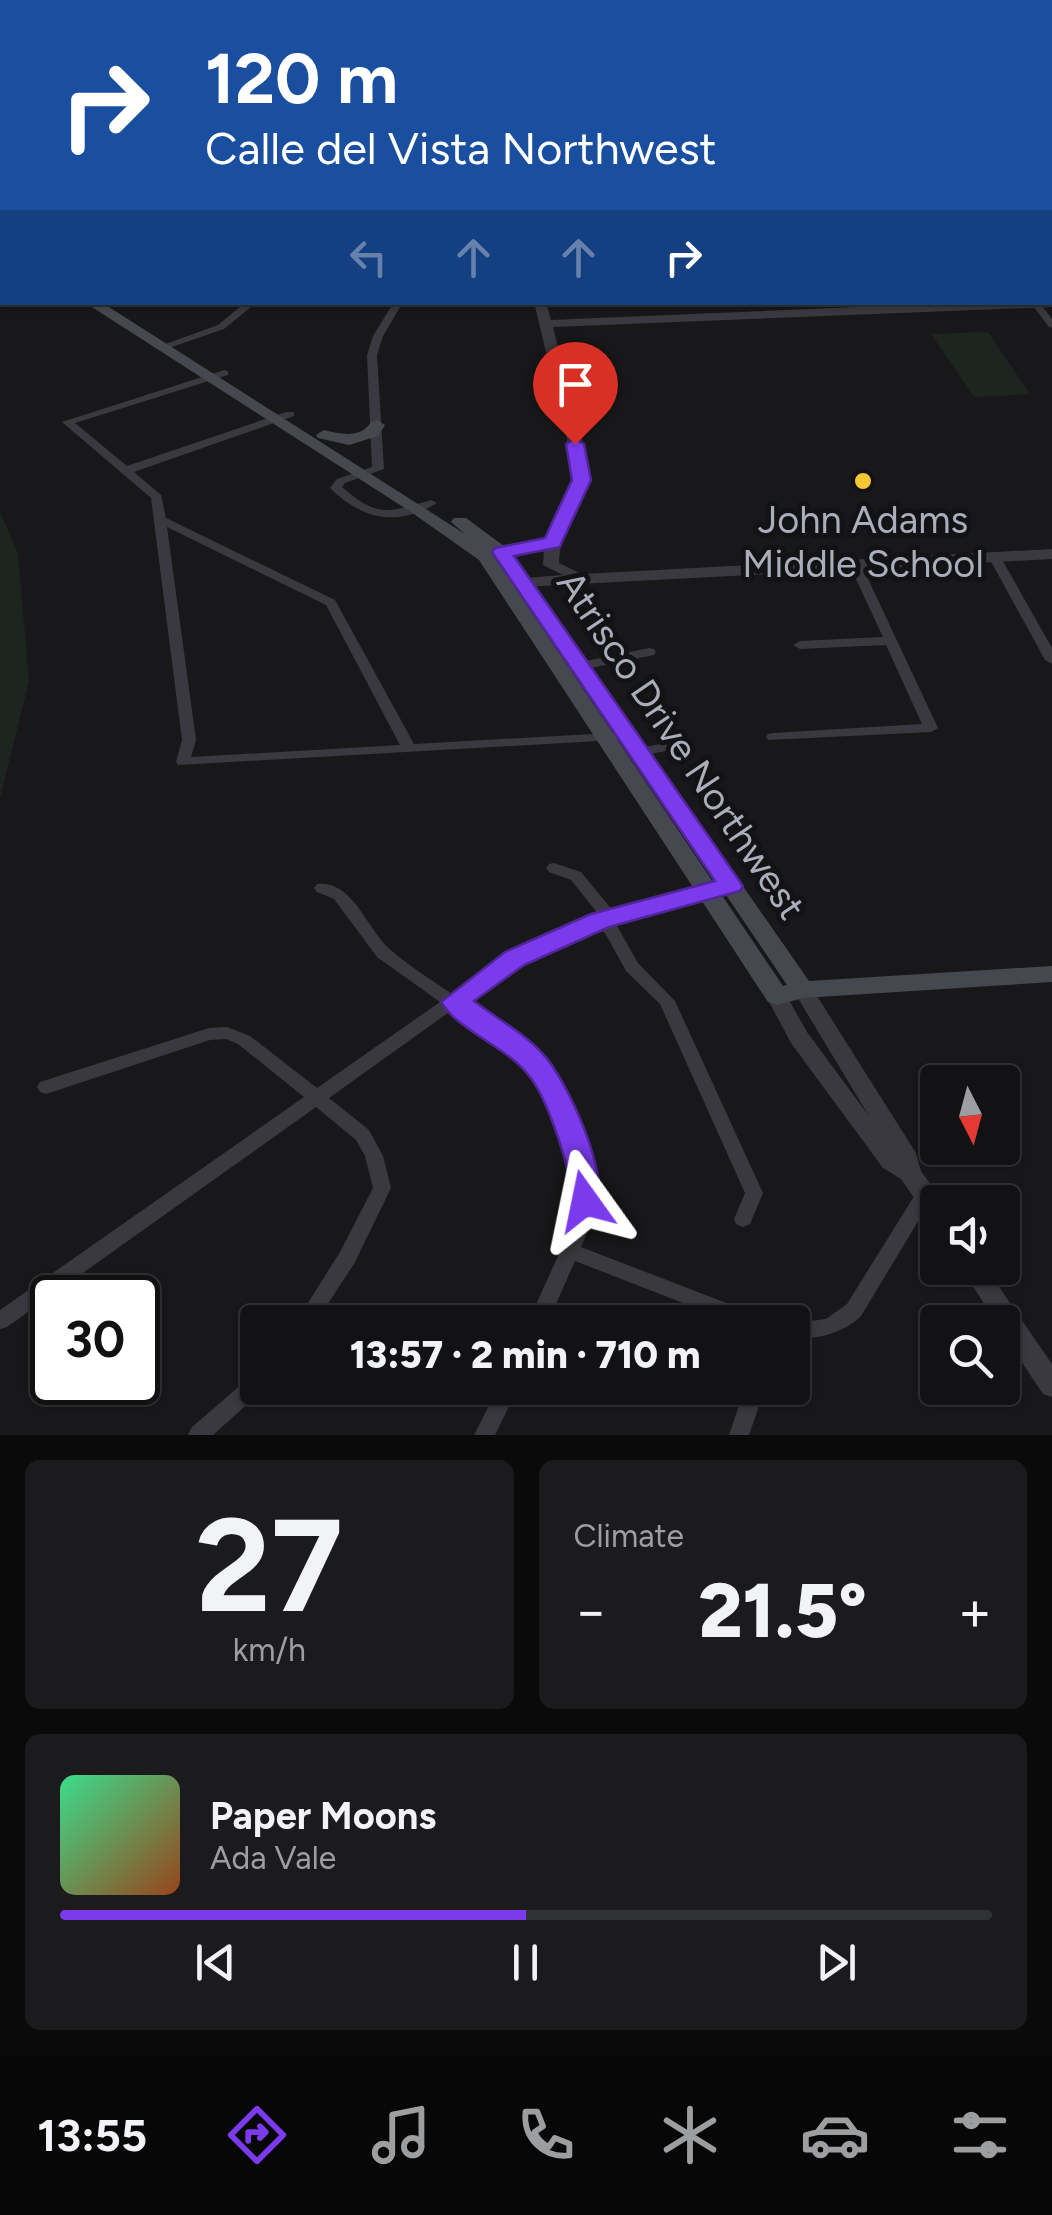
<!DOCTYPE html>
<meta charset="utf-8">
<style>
body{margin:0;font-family:Figtree,sans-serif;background:#1b1b1d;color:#f1f3f6;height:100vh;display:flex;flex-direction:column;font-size:38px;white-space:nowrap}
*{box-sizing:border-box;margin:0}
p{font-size:32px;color:#9c9ea0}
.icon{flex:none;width:55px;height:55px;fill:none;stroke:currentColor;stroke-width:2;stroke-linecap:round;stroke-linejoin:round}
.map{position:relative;height:1435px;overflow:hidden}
.drawer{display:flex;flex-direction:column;gap:25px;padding:25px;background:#0a0a0b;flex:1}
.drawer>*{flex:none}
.hud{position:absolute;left:0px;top:0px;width:1052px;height:305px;box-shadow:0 2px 8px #0004,0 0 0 2px #313234;background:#1a4fa0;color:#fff;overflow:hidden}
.needle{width:65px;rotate:174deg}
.buttons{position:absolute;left:920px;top:1065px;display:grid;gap:20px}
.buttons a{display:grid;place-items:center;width:100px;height:100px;border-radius:10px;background:#121214;box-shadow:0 2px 8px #0004,0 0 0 2px #313234;font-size:50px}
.speed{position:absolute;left:30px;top:1275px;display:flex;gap:20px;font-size:50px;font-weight:700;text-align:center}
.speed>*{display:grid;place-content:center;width:130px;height:130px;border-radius:50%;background:#121214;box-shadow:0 2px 8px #0004,0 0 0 2px #313234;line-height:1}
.speed .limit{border:5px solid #111;border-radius:15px;background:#fff;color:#111}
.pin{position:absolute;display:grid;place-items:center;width:85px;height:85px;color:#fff;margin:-102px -42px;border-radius:50% 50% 50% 0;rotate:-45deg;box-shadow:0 0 10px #0007}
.pin .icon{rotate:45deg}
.me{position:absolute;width:110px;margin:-55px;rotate:348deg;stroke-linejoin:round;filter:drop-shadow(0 0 8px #0008)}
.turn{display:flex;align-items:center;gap:35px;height:210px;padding:0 40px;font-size:45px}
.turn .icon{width:130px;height:130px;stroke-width:2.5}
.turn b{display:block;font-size:70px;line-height:85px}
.lanes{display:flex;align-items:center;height:95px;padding:0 40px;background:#0003;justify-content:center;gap:50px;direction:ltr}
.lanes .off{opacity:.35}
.big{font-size:75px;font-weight:800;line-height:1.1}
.drawer .tile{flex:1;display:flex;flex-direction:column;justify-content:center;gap:15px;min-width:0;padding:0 35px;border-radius:15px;background:#1b1b1d}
.drawer .dial{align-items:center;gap:0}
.dial b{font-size:130px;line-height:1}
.song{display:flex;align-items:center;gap:30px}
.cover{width:120px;height:120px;border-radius:15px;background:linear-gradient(135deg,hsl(150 70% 55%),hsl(20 70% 35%))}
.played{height:10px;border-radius:5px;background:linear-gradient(90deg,#7c3aed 50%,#313234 50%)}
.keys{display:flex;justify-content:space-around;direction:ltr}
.heat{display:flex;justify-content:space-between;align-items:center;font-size:55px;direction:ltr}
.drawer .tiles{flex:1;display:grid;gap:25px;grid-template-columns:1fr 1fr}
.tile:last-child{grid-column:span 2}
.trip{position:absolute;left:240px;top:1305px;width:570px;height:100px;border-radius:10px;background:#121214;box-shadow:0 2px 8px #0004,0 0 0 2px #313234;font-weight:800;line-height:100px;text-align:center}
.menu{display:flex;height:160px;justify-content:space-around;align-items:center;background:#070708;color:#9c9ea0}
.menu .icon{width:70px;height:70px}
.menu .on{color:#7c3aed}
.menu b{font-size:45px;color:#f1f3f6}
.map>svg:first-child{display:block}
.green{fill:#1d251f}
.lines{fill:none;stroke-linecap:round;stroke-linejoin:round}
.stream{stroke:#2d353e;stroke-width:2.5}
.minor{fill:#39393f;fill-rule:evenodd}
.tertiary{fill:#39393f;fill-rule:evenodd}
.secondary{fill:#46484f;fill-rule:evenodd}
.route{fill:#7c3aed;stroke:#51269a;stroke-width:2.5}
.poi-dot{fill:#f5c735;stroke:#131315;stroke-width:4}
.labels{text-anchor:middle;stroke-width:10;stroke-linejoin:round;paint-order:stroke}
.poi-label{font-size:38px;fill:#aaadba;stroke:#131315}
.street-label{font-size:38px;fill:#aaadba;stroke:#131315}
</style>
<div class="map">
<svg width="1052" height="1435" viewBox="0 0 1052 1435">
<rect width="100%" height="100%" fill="#18181a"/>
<g class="green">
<path d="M988 332 1030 394 974 397 931 334Z"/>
<path d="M0 512 18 554 29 681 0 798Z"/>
</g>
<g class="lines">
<path class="stream" d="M117 2 130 0"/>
<g class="minor">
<rect x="1050" y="56" width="2" height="5"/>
<rect x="0" y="98" width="2" height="4"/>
<path d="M1050 174H1052V181L1050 180Z"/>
<path d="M0 211H2V216L0 217Z"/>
<path d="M246 302H257L224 329 166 349 157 347 218 325Z"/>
<path d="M394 302H403L383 336 377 355 384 469 345 483 342 487C379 519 388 512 431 500L437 503C398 527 362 520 330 488L337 479 372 467 367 355 373 336Z"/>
<path d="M1030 302H1039L1052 319V328L1049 327Z"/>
<path d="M224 370 228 371V375L75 423 127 466 286 412H294V416L134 472 161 495 166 518 335 600 414 744 628 732 635 736 633 739 178 765 176 762 182 740 151 498 62 422ZM167 527 326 605 400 745 191 757 196 740Z"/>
<path d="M994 552 1000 556 1052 648V664L1045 660 988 556Z"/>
<path d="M855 560 861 564 938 728 931 732 768 740 766 737 768 734 773 733 922 724 886 645 800 649 793 645 800 641 883 637 849 564Z"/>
<path d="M649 648 654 649 656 652 654 655 562 674 555 670 562 666Z"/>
<path d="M677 741 684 745 682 748 639 756 632 752 639 748Z"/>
<path d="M554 863 581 872 613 911 731 880 736 881 739 885 736 889 612 922 617 926 638 963 675 1001 763 1193 750 1224 743 1227 736 1224 734 1219 745 1193 660 1004 626 971 605 933 599 928 520 962 464 1002 534 1052 563 1090 593 1177 594 1201 591 1223 581 1247 760 1316 763 1322H732L575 1261 548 1322H528L573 1223 576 1201 575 1177 546 1092 522 1060 452 1010 329 1098 369 1130 383 1156 391 1188 354 1264 316 1322H296L340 1252 373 1188 365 1156 356 1140 316 1107 7 1327 0 1329V1310L304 1097 238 1044 226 1039 210 1040 46 1094 40 1092 37 1087 40 1082 209 1028 227 1027 250 1036 317 1088 440 1002 377 957 334 899 317 892 314 888 317 884C354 880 367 931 392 951 410 967 432 980 452 994L508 954 599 915 571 880 549 872 546 868 549 864Z"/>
<path d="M925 1188 932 1190 934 1195 861 1316C842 1334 818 1339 792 1339V1323L826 1319 847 1304 918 1190Z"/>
<path d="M258 1373V1388H265L213 1435H188L191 1428 251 1376Z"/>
<path d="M498 1388H518L495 1435H474Z"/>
<path d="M745 1388H765L749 1435H729Z"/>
</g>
<g class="tertiary">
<path d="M305 0H315L316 2H307Z"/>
<path d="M596 0H605L606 2H598Z"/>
<path d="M830 0H841L843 2H833Z"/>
<path d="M998 0H1009L1011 2H1001Z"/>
<path d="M1050 20 1052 21V27L1050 26Z"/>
<path d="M1050 114 1052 115V121L1050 120Z"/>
<rect x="1050" y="136" width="2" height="6"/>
<path d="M1050 299 1052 307 553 327C560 358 592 457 587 481 581 510 559 532 559 563L582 574 1052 549V559L504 588 496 583 498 580 563 575 543 565 544 548 489 560 481 555 484 552 547 538 568 494 574 469 534 302H546L551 320 975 302H1050Z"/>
<path d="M803 983 810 985 916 1153 921 1171 943 1202H938V1223L930 1221 901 1179 883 1168 791 1043 766 996 770 991H784L807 1032 869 1116 793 990 796 985Z"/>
<path d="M961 1268H986L1052 1364V1397L1043 1394 1002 1333V1322H996Z"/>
</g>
<g class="secondary">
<path d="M0 242 2 243V251L0 250Z"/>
<path d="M84 302H101L465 534 451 522 454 518H466L508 549 809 981 1052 966V982L803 998 777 1005 768 1002 479 560 411 512ZM493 555 515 583 787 985 783 986Z"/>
<path d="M377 420 385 425 378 436 349 445 318 438 316 435 324 430C342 434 360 439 371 422Z"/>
</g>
</g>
<path class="route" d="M575 438 584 444 591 480 562 542 560 547 514 556 743 886 740 891 609 927 524 965 474 1001C496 1018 524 1033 542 1053 566 1077 612 1178 596 1209L585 1213 574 1209C569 1199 570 1190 569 1179 565 1153 546 1097 530 1077 508 1047 458 1031 441 1002L505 952 591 914 715 881 492 552 495 548 545 538 572 480 566 444Z"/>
<circle class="poi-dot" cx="863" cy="481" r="10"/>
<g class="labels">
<g class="poi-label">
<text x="863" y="533">John Adams<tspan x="863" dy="44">Middle School</tspan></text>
</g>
<g class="street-label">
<text transform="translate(681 745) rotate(56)" y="13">Atrisco Drive Northwest</text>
</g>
</g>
</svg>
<div class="buttons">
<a><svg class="needle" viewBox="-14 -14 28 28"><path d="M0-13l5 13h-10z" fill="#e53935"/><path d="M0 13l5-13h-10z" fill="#9c9ea0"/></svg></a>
<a><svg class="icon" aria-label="sound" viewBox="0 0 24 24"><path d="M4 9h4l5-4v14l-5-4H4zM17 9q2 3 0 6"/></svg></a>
<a><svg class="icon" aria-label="search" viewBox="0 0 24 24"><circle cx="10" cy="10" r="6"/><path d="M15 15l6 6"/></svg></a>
</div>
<div class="speed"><div class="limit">30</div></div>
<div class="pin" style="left:575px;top:444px;background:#d93025"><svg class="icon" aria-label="arrive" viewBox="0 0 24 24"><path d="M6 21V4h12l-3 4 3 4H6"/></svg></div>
<svg class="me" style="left:585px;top:1201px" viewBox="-20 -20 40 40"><path d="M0-17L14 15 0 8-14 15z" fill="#7c3aed" stroke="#fff" stroke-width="4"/></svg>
<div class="trip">13:57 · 2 min · 710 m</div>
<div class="hud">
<div class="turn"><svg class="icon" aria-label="right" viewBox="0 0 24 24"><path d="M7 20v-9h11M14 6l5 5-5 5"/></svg><div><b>120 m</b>Calle del Vista Northwest</div></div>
<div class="lanes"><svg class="icon off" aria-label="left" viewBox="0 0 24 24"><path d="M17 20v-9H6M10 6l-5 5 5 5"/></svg><svg class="icon off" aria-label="ahead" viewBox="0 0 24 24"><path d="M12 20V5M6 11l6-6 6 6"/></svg><svg class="icon off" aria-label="ahead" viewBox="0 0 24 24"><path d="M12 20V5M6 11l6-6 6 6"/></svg><svg class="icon" aria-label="right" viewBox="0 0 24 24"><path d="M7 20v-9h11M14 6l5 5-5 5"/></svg></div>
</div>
</div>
<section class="drawer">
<div class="tiles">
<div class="tile dial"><b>27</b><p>km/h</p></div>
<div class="tile"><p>Climate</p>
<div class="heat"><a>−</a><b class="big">21.5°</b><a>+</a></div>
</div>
<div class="tile">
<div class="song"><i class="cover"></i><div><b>Paper Moons</b><p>Ada Vale</p></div></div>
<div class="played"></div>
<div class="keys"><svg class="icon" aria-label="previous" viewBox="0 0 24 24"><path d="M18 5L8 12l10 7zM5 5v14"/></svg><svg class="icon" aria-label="pause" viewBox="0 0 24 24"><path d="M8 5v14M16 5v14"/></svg><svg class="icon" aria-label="next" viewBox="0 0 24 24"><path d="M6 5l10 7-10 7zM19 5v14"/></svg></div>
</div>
</div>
</section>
<nav class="menu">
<b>13:55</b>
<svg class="icon on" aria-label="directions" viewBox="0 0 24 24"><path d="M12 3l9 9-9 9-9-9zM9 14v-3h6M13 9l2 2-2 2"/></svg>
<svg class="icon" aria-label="music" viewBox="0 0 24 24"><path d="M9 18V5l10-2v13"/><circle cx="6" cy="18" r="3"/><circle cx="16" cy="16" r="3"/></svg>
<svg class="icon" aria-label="phone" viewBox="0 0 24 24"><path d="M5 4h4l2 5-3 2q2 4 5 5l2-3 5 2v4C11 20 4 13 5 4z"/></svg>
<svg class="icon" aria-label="climate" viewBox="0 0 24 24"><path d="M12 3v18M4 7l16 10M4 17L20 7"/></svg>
<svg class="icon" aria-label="car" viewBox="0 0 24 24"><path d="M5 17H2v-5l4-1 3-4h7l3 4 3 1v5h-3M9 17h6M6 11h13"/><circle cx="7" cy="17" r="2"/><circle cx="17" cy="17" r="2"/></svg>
<svg class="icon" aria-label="filters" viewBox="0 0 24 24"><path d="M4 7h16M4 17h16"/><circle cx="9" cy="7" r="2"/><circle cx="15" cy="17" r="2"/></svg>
</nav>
